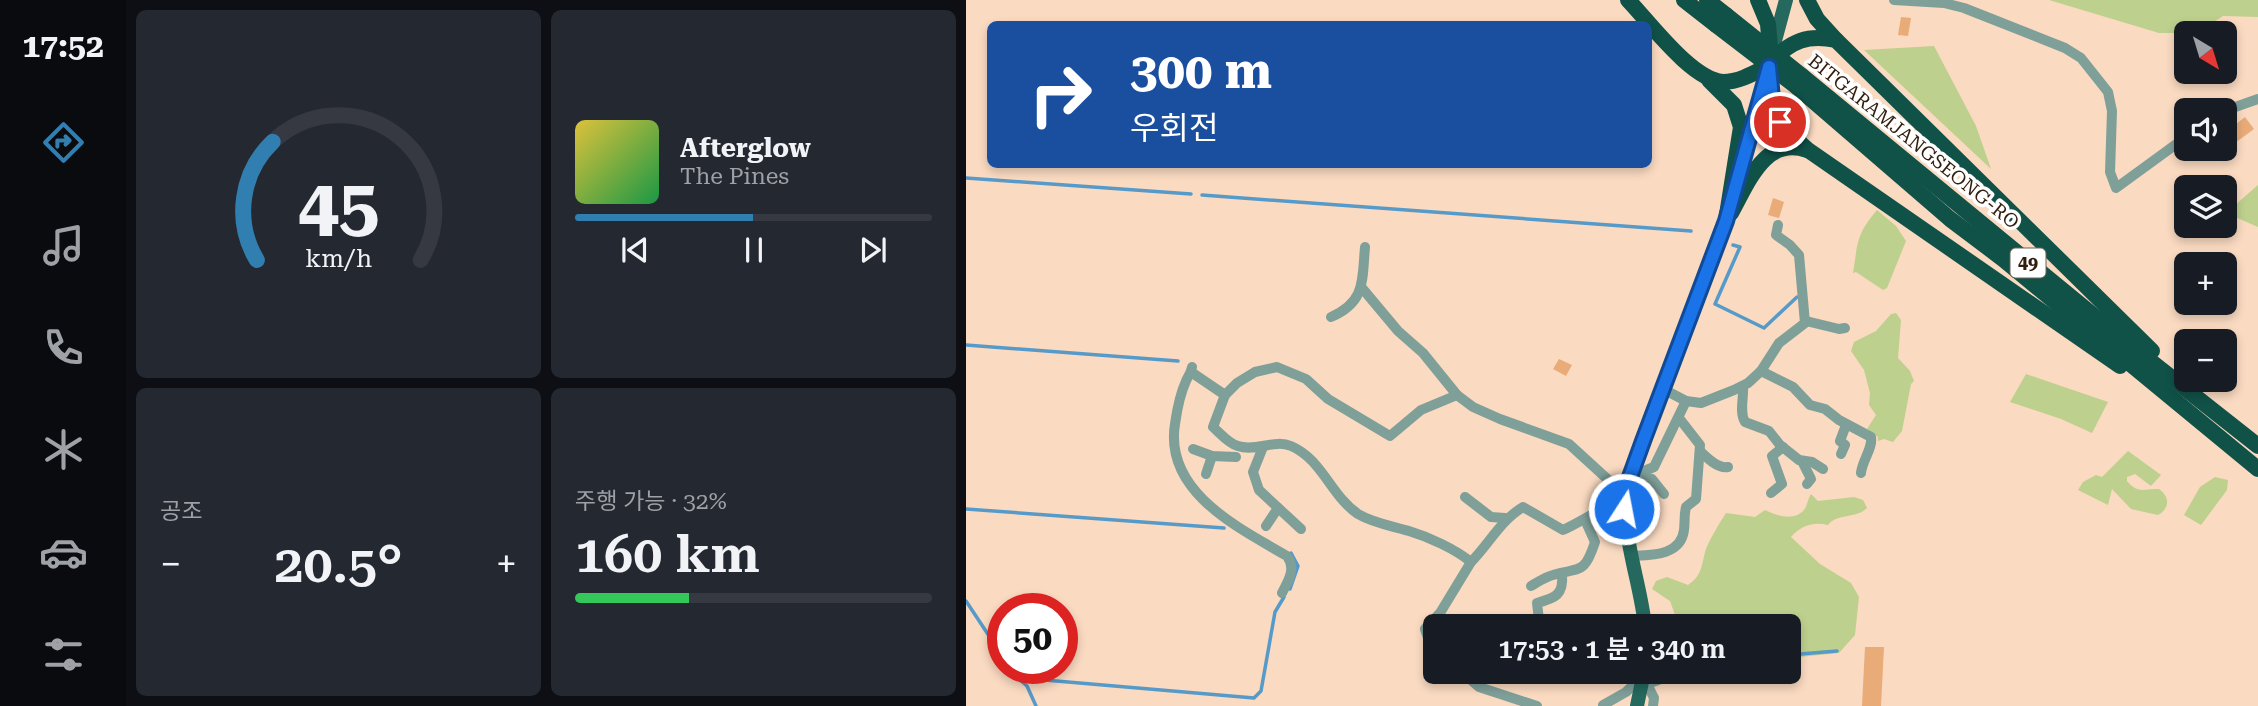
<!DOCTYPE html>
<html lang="ko">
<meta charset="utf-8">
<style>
body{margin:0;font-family:"Roboto Serif","Noto Sans KR",serif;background:#242831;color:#f1f3f6;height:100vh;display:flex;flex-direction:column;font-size:26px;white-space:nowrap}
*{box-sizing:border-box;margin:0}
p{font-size:23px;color:#9ea1a6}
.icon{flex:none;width:38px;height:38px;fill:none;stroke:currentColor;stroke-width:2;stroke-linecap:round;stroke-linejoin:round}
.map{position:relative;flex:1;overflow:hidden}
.drawer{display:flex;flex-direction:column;gap:10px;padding:10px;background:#0d0f14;width:840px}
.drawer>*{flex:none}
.guide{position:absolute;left:21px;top:21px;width:665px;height:147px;border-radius:10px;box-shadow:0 4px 10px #0003;background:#1a4fa0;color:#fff;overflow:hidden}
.needle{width:46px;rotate:142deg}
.tools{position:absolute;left:1208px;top:21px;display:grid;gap:14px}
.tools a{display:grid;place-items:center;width:63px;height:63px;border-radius:10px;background:#171b24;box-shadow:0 4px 10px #0003;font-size:35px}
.speed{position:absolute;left:21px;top:593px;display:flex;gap:14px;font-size:35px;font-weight:700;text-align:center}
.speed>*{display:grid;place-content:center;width:91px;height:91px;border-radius:50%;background:#171b24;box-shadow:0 4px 10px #0003;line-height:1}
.speed .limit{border:10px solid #d22;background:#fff;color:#111}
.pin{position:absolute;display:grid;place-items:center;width:60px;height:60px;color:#fff;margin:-30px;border:4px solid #fff;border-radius:50%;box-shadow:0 2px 7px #0007}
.me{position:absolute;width:77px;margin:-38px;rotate:11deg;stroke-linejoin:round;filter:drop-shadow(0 0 5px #0008)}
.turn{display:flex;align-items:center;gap:24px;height:147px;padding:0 28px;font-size:32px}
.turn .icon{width:91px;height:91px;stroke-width:2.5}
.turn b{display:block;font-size:49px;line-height:60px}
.big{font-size:52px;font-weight:600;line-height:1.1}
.drawer .card{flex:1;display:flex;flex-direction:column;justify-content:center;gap:10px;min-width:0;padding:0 24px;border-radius:10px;background:#242831}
.drawer .dial{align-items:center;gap:0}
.dial svg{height:182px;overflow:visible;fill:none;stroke:#363941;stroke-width:7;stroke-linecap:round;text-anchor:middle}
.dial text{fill:#f1f3f6;stroke:none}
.song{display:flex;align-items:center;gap:21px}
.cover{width:84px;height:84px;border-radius:10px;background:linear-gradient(135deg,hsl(50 70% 55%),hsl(140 70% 35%))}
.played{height:7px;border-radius:4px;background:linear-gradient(90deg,#317fb1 50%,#363941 50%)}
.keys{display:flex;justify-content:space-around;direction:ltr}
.heat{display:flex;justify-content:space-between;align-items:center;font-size:38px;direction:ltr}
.charge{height:10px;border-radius:5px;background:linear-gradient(90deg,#34c759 32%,#363941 0)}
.drawer .tiles{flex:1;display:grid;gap:10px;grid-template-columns:repeat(2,1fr)}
.trip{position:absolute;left:457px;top:614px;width:378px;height:70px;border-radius:10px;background:#171b24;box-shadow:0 4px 10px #0003;font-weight:600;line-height:70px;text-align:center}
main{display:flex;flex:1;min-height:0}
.menu{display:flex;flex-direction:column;width:126px;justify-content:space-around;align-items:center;background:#090b0e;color:#9ea1a6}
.menu .icon{width:49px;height:49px}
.menu .current{color:#317fb1}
.menu b{font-size:32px;color:#f1f3f6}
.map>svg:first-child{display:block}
.green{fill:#bed08d}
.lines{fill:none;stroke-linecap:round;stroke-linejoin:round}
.stream{stroke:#569ac9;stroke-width:3.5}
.building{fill:#e9ab78}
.minor{stroke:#7f9f99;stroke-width:10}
.major{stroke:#25685d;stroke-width:14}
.highway{stroke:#105248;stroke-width:16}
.highway-bridge{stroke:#105248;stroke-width:16}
.route-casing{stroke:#114b97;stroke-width:18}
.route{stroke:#1a73e8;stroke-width:12}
.labels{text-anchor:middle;stroke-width:7;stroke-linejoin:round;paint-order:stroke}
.shield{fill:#fff;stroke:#6f6256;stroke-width:2}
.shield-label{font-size:18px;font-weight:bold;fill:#311e0d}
.street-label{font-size:19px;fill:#311e0d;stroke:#fff}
</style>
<main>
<nav class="menu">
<b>17:52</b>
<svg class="icon current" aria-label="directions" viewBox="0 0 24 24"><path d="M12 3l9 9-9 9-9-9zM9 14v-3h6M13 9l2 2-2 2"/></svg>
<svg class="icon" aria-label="music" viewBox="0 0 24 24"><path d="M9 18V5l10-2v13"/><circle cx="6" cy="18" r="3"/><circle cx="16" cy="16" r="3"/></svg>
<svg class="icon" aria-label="phone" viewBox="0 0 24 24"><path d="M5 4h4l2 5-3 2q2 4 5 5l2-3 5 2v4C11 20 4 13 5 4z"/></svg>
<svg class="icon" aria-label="climate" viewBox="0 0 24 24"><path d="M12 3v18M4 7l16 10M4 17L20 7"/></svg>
<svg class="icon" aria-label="car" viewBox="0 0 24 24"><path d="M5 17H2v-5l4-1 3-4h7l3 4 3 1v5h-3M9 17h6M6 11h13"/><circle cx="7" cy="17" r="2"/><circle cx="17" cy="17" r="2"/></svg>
<svg class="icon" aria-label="filters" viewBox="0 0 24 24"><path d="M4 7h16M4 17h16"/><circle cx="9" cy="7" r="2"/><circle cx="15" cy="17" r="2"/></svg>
</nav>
<section class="drawer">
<div class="tiles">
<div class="card dial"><svg viewBox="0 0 100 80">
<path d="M14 69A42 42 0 1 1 86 69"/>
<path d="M14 69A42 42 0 0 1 21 17" stroke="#317fb1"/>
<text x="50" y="56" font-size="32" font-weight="700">45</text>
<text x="50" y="72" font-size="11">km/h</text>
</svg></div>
<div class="card">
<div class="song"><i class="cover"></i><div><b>Afterglow</b><p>The Pines</p></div></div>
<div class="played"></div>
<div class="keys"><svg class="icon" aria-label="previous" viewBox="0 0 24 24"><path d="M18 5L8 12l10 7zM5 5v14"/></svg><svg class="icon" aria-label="pause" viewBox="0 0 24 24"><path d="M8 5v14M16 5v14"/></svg><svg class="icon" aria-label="next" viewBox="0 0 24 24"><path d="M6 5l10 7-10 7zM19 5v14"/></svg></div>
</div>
<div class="card"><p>공조</p>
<div class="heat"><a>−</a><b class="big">20.5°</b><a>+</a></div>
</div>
<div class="card"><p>주행 가능 · 32%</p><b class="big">160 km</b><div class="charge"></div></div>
</div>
</section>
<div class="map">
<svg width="1292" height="706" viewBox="0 0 1292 706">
<rect width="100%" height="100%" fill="#fadac1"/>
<g class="green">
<path d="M1083 0H1292V17L1257 16 1231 33H1193Z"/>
<path d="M968 46 1010 126 1025 169 898 50Z"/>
<path d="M1292 185V227L1260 213Z"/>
<path d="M911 210 930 226 940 241 921 288 917 290 890 272 887 273C892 242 890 235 911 210Z"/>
<path d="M930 313 935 320 932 358 944 371 948 381 945 384 936 431 927 442 918 439 912 441V437L901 429 910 415 903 405 904 393 898 370 885 351 888 342 910 331 925 314Z"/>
<path d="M1060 374 1142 402 1126 433 1095 419 1044 402Z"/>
<path d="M1162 451 1195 475 1185 486 1169 474 1161 477V481C1173 495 1178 488 1193 489 1204 497 1204 508 1192 515L1165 509 1146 489 1142 505 1112 490 1117 482 1130 475 1136 477Z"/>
<path d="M1249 477 1262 480 1261 490 1235 525 1218 515 1234 487Z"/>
<path d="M845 494 852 501 888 497 897 500 901 508C890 519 871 513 862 525 847 521 834 526 825 537L854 564 885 583 893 597 889 635 873 653 823 658 822 626H713L704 601 686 589 690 581 701 577 722 585C737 575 735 565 740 549 745 537 753 524 760 513L789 517 799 510C809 515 828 522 838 510 841 507 842 498 845 494Z"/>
</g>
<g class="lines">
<g class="stream">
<path d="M0 178 225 194"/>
<path d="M236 195 725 231"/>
<path d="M767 245 774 247 749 304 798 328 831 297"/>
<path d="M0 345 212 361"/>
<path d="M0 509 258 528"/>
<path d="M324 589 332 566 325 553"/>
<path d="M0 601 37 657"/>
<path d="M822 655 871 651"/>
<path d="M44 668 47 672"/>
<path d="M53 679 61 686 70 706"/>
<path d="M55 681 67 679 288 698 295 691 309 612 318 597"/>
</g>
</g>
<g class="building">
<path d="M935 17 945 18 942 36 932 35Z"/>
<path d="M1279 117 1288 129 1269 143 1260 132Z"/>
<path d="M807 198 818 202 813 218 802 215Z"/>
<path d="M593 359 606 365 600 376 587 369Z"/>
<path d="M899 647H918L915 706H896Z"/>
</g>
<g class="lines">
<g class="minor">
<path d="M928 0 978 3 998 8 1099 48 1115 58 1142 92 1146 111 1144 172 1150 188 1220 137"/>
<path d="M1258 111 1292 99"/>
<path d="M396 288 432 331 457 353 491 395 507 407 534 419 603 444 660 496"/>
<path d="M365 317C400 302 396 280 399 247"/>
<path d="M840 321 873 329 879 328"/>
<path d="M226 367C225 373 222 376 220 381 214 394 211 410 209 424 198 492 273 528 321 556 330 569 323 579 316 593"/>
<path d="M795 371 827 387 844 405 859 409 873 420 905 437C907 448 896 461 895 473"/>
<path d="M225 372 259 395"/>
<path d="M777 386C778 398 773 412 779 422L803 431 814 445 833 460 846 462 857 469"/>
<path d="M697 389 720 401 735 403 768 390 782 383 795 371 813 343 839 323 833 255 824 245 810 235 812 225"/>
<path d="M297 447 287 472 293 490 335 529"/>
<path d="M227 449 246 456 270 457"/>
<path d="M734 451C741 458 752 469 762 467"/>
<path d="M875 454 879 445 874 441 880 425"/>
<path d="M836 461 845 479 841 484"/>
<path d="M675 472 677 477 686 479 698 494"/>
<path d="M240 474 246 456"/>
<path d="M665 476 688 467 720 401"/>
<path d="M805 493 816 484 806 456 817 447"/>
<path d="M499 497 525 517 539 518"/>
<path d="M300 526 312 508"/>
<path d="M665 556C685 555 715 556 718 530 719 522 718 515 720 507L730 499 734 445 713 418"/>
<path d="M505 562C523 544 534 521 557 507L597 530C618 521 636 505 659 503"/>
<path d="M565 586C572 582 579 577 587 575 613 567 618 576 629 542L619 520"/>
<path d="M573 620 571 603C589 598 598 595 596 574"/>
<path d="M469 646 463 641 459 629 474 613 505 562C489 549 463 537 443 531 426 526 407 523 392 514 365 496 356 459 325 446 308 439 290 452 272 446 263 444 254 433 247 427L259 395 271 383 289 372 311 367 340 379 362 399 424 436 455 410 491 395"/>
<path d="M496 672 513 687 571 706"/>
<path d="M681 684 714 672"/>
<path d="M639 706 637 705 660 692 677 676 688 698 687 706"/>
</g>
<g class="major">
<path d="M773 174 820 0"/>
<path d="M679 626C674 580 655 536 660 488L758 227"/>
<path d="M671 706 678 672"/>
</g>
<g class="highway">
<path d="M662 0C684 23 726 80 757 82 774 82 790 72 804 65"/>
<path d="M718 0 750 25"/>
<path d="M741 0 760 15"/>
<path d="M792 0 802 24 805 60"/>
<path d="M841 0 851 19 870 40"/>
<path d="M805 61C826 41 841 34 870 40L1186 351"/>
<path d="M803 67C808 111 807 120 842 150L1154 366"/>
<path d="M836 76 1150 334 1292 446"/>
<path d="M743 80 768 105 775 127 760 221"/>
<path d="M831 87 984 219 1037 259 1292 469"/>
<path d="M765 213C782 183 799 135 841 150"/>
</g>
<g class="highway-bridge">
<path d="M760 15 836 76"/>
<path d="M750 25 831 87"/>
</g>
</g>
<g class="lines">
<g class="route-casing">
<path id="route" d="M658 509 660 488 677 441 760 221 803 67 807 109 814 122"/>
</g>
<use href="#route" class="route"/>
</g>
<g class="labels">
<rect class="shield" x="1044.5" y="248.5" width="35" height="29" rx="5"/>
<g class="shield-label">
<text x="1062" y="269">49</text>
</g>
<g class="street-label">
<text transform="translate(948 141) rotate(39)" y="7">BITGARAMJANGSEONG-RO</text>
</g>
</g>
</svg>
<div class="tools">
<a><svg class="needle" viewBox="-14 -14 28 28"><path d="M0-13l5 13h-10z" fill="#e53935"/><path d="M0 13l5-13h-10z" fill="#9ea1a6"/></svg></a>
<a><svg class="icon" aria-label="sound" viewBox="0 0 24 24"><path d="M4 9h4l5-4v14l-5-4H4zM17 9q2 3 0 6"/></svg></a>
<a><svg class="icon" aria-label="layers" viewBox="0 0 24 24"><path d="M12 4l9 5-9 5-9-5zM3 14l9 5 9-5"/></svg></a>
<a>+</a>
<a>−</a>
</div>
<div class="speed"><div class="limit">50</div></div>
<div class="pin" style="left:814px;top:122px;background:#d93025"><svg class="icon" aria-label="arrive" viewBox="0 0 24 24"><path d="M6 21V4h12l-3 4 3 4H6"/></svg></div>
<svg class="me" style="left:658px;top:509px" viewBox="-20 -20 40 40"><circle r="17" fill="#1a73e8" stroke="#fff" stroke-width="3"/><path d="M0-11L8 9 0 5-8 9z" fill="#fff"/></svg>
<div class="trip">17:53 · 1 분 · 340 m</div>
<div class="guide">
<div class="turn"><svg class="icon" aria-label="right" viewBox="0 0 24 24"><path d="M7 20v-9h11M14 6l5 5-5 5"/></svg><div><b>300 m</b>우회전</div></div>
</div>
</div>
</main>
